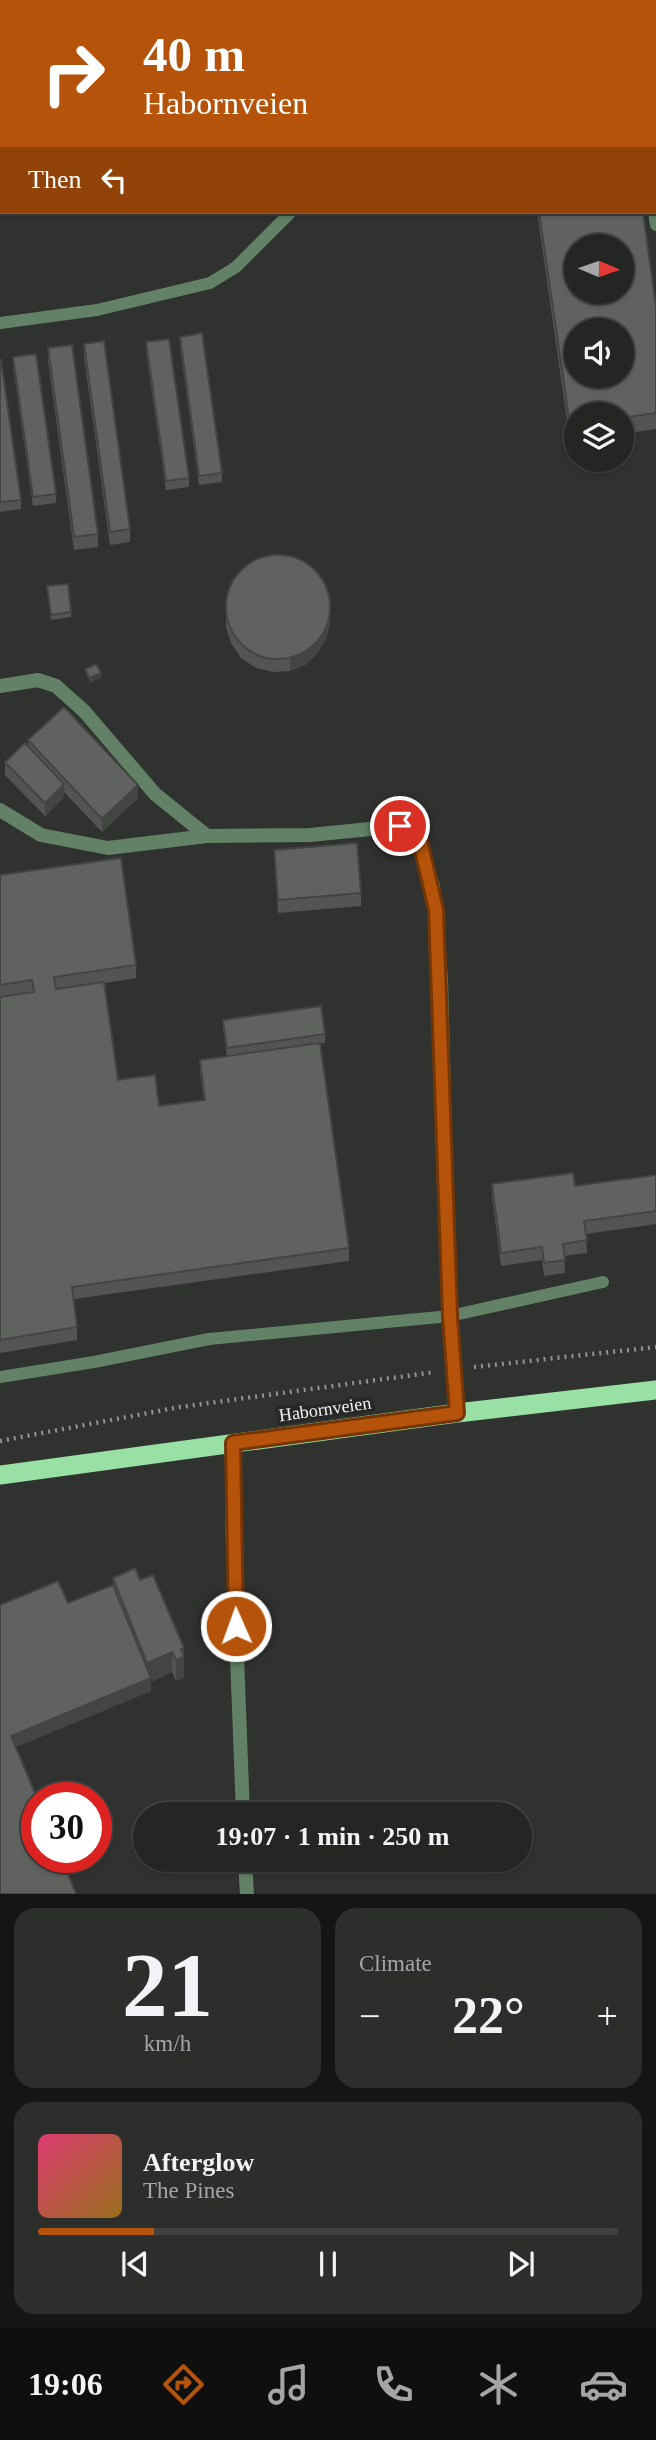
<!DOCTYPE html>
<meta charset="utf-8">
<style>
body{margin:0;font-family:"Times New Roman",serif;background:#2c2e2c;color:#f1f3f6;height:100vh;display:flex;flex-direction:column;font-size:26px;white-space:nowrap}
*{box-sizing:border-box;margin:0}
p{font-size:23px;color:#a3a5a6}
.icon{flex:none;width:38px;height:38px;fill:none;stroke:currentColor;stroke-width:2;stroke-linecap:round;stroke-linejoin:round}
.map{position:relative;height:1894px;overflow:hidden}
.details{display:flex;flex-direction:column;gap:14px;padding:14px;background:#141514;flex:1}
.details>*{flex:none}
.hud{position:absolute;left:0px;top:0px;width:656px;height:214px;box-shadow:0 2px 5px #0004,0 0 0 2px #414341;background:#b45309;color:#fff;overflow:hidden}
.needle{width:46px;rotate:92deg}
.buttons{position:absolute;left:564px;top:234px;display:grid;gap:14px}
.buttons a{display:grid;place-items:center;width:70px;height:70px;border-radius:50%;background:#242624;box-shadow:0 2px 5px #0004,0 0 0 2px #414341;font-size:35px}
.speed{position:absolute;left:21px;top:1782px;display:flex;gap:14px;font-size:35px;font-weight:700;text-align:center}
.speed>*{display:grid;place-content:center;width:91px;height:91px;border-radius:50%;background:#242624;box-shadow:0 2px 5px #0004,0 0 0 2px #414341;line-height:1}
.speed .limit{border:10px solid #d22;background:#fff;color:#111}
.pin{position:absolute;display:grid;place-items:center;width:60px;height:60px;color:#fff;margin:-30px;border:4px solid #fff;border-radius:50%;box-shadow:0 2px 7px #0007}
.me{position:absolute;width:77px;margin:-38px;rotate:358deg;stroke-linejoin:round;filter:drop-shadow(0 0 5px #0008)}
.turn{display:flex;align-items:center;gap:24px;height:147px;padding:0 28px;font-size:32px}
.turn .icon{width:91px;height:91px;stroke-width:2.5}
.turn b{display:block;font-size:49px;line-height:60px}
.then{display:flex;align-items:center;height:66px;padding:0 28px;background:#0003;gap:14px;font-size:26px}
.big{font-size:52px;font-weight:700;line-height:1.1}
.details .card{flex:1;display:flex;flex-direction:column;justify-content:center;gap:10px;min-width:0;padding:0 24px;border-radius:21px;background:#2c2e2c}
.details .dial{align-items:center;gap:0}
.dial b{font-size:91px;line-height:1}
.song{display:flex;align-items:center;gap:21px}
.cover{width:84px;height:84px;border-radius:10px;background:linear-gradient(135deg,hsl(340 70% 55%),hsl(40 70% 35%))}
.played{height:7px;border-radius:4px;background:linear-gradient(90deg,#b45309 20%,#414341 20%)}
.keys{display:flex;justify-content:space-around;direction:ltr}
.heat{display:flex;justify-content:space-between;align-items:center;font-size:38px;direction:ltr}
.details .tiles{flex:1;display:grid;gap:14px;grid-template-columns:1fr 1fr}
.card:last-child{grid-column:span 2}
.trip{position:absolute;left:133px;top:1802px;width:399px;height:70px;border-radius:35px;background:#242624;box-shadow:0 2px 5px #0004,0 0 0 2px #414341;font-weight:700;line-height:70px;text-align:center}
.tabs{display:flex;height:112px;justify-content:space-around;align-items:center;background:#0e0f0e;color:#a3a5a6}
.tabs .icon{width:49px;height:49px}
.tabs .selected{color:#b45309}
.tabs b{font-size:32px;color:#f1f3f6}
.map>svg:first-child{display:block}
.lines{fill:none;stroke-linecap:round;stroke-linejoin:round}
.path{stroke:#919391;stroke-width:4.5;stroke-dasharray:2 5;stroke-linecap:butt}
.service{stroke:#628166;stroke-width:12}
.minor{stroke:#628166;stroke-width:14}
.trunk{stroke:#98e0a3;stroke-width:19}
.wall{fill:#535453}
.shaded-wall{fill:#434543}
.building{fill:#606260;stroke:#434543;stroke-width:2;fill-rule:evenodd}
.route-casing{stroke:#753606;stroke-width:18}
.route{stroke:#b45309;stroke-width:12}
.labels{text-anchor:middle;stroke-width:7;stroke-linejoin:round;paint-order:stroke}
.street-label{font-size:18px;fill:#f2f4f2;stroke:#262826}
</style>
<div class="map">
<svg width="656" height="1894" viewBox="0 0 656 1894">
<rect width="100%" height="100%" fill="#303230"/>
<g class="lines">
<g class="path">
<path d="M474 1367 656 1347"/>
<path d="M0 1441 180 1407 435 1372"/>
</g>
<g class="service">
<path d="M391 0V2"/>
<path d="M625 0V2"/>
<path d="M0 165 2 164"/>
<path d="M654 212 656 225"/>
<path d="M0 323 97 310 210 283 236 267 291 212"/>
<path d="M0 1377 94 1362 209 1339 450 1316 603 1282"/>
</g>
<g class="minor">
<path d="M0 686 38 680 56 686 84 711 155 794 207 836"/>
<path d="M0 810 41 835 108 848 207 836 310 835 400 826 417 836 433 886 441 979 450 1316 457 1413"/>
<path d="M233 1442 232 1523 243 1815"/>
<path d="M245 1860 247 1894"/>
</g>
<path class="trunk" d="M0 1475 457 1413 656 1390"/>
</g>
<g class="wall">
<path d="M0 0H70V2H2V23H0Z"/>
<rect x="539" y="0" width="58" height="2"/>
<path d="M644 0H656V87L654 75V2H645Z"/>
<path d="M537 212H643L656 307V429L621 434V415H576V441H570Z"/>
<path d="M180 337 222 473V482L199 485 180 346Z"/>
<path d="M146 342 189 478V487L166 490 146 351Z"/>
<path d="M84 344 130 529V542L110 545 84 357Z"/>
<path d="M48 348 98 534V547L74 550 48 361Z"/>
<path d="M13 357 56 494V503L33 506 13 366Z"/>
<path d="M0 360 21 500V509L0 512Z"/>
<path d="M47 586 71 612V617L51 620Z"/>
<path d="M226 614 330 623 326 639 317 654 305 665 290 671 273 672 256 668 241 658 231 643 226 627Z"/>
<path d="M28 740 138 798 102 832 64 792V797L45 816 5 775V762L28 746Z"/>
<path d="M274 850 361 893V906L278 913Z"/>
<path d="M0 875 136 965V978L105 983 118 1080 159 1106 204 1100 200 1073V1060L227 1056 223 1029V1020L325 1034V1043H320L349 1248V1261L74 1299 77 1327V1340L0 1353Z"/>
<path d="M656 1175V1224L586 1234 587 1253 564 1256 565 1273 544 1276 542 1260 501 1266 492 1197V1184L575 1186Z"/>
<path d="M113 1578 140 1580 184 1655V1677L176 1681 172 1672 151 1682V1691L16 1747 0 1894V1605L68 1603 113 1585Z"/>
</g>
<g class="shaded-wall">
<path d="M330 610V623L326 639 317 654 305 665 290 671V658Z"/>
<path d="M101 673V678L89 683V678Z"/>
<path d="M64 784V797L45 816V803Z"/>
<path d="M138 785V798L102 832V819Z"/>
<path d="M184 1648V1677L176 1681V1660L181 1649Z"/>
<path d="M172 1652V1672L151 1682V1691L11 1749V1736L147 1679V1663Z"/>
</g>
<g class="building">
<path d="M0 0H70L59 2H2V10H0Z"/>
<path d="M302 0H335V2H290Z"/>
<rect x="553" y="0" width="44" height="2"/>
<path d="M646 0H656V74L654 62V2H646Z"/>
<path d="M539 212H643L656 307V413L621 418V415H576V424L570 425ZM576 247H621V292H576ZM576 331H621V376H576Z"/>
<path d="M202 333 222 473 199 476 180 337Z"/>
<path d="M169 339 189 478 166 481 146 342Z"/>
<path d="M104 341 130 529 110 532 84 344Z"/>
<path d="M72 345 98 534 74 537 48 348Z"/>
<path d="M36 354 56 494 33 497 13 357Z"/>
<path d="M0 360H1L21 500 0 502Z"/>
<circle cx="278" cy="607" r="52"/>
<path d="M68 584 71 612 51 615 47 586Z"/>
<path d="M96 664 101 673 89 678 85 669Z"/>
<path d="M64 707 138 785 102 819 28 740Z"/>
<path d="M25 743 64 784 45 803 5 762Z"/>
<path d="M357 843 361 893 278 900 274 850Z"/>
<path d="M121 858 136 965 54 977 56 989 104 982 118 1080 155 1075 159 1106 205 1100 200 1060 320 1043 349 1248 72 1287 77 1327 0 1340V997L34 992 32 980 0 985V875Z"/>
<path d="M321 1006 325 1034 227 1048 223 1020Z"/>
<path d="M573 1173 575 1186 656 1175V1211L584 1221 587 1240 563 1244 565 1260 544 1263 542 1247 501 1253 492 1184Z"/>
<path d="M135 1568 140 1580 153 1575 184 1648 181 1649 184 1657 176 1660 172 1652 147 1663 113 1578Z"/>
<path d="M58 1581 68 1603 113 1585 151 1678 11 1736 37 1798V1857H61L76 1894H0V1605Z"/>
</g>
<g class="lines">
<g class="route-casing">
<path id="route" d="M236 1626 233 1443 457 1413 450 1316 436 910 420 841 400 826"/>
</g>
<use href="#route" class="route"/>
</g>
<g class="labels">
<g class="street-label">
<text transform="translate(325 1409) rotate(-8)" y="6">Habornveien</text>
</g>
</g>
</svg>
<div class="buttons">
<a><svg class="needle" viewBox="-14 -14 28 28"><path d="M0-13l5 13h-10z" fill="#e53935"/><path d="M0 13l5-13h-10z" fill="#a3a5a6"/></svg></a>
<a><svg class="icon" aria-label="sound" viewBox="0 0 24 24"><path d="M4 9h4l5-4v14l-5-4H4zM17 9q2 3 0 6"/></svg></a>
<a><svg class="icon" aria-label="layers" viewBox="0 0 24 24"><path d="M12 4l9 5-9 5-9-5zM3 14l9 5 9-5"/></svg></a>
</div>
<div class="speed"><div class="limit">30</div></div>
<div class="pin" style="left:400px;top:826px;background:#d93025"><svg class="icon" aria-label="arrive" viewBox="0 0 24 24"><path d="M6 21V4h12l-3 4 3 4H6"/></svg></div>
<svg class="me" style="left:236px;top:1626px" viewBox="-20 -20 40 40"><circle r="17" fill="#b45309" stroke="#fff" stroke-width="3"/><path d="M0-11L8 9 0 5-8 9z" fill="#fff"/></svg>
<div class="trip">19:07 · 1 min · 250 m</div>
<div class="hud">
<div class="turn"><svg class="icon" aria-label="right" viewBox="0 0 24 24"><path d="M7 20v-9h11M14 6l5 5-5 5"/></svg><div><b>40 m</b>Habornveien</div></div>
<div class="then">Then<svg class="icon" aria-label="left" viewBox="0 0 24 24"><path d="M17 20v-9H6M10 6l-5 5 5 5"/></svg></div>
</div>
</div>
<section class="details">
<div class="tiles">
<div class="card dial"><b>21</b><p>km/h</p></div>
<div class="card"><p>Climate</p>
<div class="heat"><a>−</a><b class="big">22°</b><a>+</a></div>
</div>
<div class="card">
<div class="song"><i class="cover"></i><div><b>Afterglow</b><p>The Pines</p></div></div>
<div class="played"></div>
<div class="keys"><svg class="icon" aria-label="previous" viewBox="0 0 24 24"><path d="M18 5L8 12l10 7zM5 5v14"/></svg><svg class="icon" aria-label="pause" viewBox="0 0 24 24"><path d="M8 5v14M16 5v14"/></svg><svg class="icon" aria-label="next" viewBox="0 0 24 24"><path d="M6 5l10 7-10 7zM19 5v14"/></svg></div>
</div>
</div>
</section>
<nav class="tabs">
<b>19:06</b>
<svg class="icon selected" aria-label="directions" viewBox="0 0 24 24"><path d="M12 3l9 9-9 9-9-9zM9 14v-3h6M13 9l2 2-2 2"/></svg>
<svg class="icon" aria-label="music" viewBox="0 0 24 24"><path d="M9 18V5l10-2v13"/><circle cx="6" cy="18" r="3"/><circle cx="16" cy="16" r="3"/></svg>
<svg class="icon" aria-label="phone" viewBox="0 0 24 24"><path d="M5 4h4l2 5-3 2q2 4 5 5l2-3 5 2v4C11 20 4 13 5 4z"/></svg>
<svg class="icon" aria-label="climate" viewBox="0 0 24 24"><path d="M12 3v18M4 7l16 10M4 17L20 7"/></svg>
<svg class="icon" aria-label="car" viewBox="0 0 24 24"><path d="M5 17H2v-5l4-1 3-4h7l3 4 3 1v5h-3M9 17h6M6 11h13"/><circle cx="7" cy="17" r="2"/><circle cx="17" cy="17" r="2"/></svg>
</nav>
